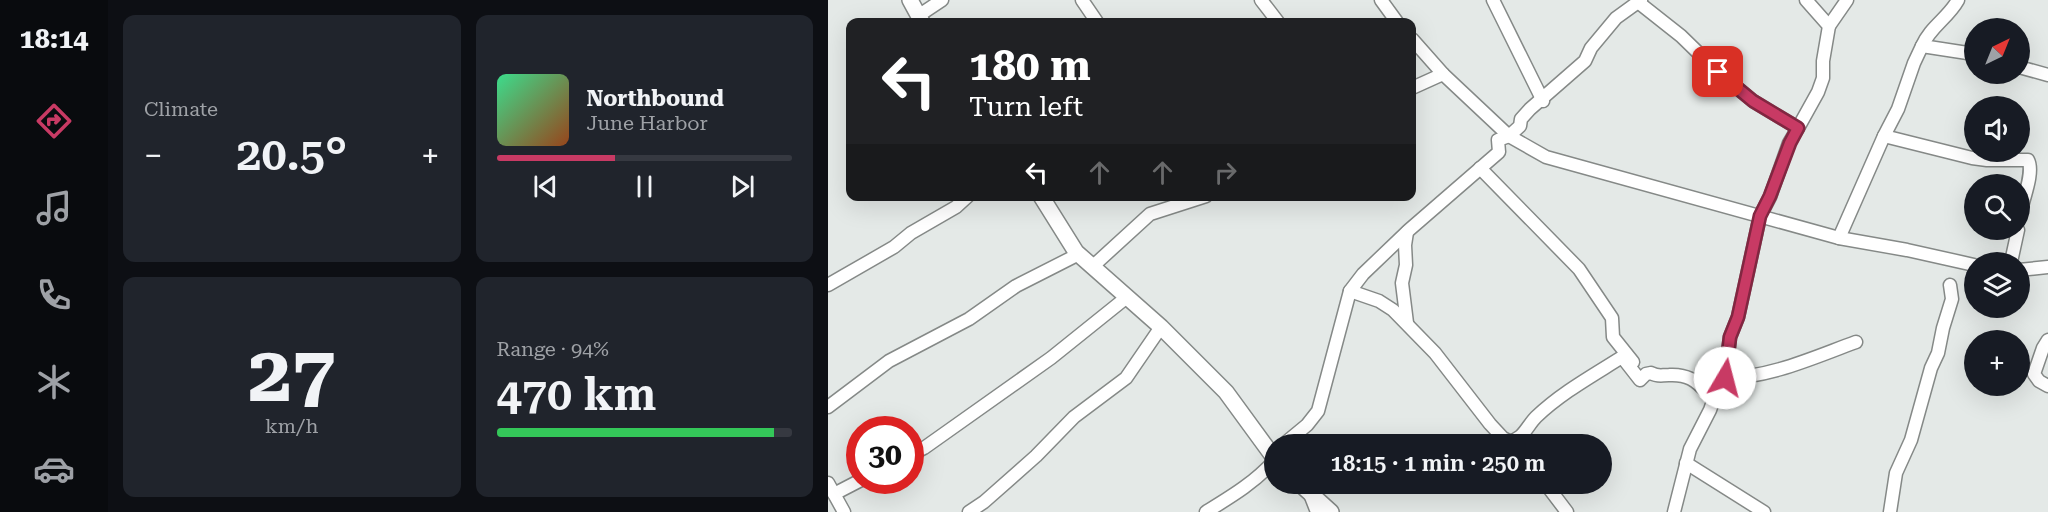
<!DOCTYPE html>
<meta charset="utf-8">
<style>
body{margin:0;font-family:"Roboto Serif",serif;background:#20242c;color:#f1f3f6;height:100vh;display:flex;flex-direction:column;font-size:22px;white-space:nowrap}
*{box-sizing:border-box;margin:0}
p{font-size:20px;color:#9ea1a6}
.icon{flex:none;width:33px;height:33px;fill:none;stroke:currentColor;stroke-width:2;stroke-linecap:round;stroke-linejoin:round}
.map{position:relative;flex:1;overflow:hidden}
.side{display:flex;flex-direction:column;gap:15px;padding:15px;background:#0d0f14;width:720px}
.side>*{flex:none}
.hud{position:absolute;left:18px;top:18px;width:570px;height:183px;border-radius:12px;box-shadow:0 6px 24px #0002;background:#202124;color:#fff;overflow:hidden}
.needle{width:39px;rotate:43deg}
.fabs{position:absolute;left:1136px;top:18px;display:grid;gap:12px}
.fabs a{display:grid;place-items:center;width:66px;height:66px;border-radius:50%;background:#171b24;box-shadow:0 6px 24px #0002;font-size:30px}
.speed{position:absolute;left:18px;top:416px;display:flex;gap:12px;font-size:30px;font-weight:700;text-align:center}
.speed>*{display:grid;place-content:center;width:78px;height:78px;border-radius:50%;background:#171b24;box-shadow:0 6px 24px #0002;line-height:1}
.speed .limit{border:9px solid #d22;background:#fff;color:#111}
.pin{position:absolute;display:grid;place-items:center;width:51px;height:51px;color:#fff;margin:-26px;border-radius:12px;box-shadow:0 3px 9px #0006}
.me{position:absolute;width:66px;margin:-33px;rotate:8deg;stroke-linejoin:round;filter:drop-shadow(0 0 4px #0008)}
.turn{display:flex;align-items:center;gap:21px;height:126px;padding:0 24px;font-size:27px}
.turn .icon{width:78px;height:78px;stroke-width:2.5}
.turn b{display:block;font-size:42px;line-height:51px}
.lanes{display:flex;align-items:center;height:57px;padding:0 24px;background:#0003;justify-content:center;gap:30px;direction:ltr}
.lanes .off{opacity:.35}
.big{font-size:45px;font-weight:600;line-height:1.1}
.side .card{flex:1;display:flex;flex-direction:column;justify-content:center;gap:9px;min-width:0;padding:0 21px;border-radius:12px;background:#20242c}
.side .dial{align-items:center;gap:0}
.dial b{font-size:78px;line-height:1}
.song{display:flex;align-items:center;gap:18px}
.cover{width:72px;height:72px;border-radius:9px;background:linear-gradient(135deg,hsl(150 70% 55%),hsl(20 70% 35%))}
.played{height:6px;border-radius:3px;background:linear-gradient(90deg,#c83a64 40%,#363941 40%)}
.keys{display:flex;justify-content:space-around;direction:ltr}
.heat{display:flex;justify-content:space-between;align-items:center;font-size:33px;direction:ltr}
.charge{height:9px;border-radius:4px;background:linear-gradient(90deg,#34c759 94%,#363941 0)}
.side .tiles{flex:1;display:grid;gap:15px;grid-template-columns:repeat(2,1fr)}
.trip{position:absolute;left:436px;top:434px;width:348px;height:60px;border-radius:30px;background:#171b24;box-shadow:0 6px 24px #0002;font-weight:600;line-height:60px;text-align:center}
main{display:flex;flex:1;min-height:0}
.tabs{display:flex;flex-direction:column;width:108px;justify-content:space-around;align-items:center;background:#090b0e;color:#9ea1a6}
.tabs .icon{width:42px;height:42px}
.tabs .active{color:#c83a64}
.tabs b{font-size:27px;color:#f1f3f6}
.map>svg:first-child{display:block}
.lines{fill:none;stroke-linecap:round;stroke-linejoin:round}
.minor-casing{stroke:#858987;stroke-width:15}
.tertiary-casing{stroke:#858987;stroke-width:18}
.minor{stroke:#fff;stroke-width:12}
.tertiary{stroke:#fff;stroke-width:15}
.route-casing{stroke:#822641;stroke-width:15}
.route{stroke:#c83a64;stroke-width:10}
</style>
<main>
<nav class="tabs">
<b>18:14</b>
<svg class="icon active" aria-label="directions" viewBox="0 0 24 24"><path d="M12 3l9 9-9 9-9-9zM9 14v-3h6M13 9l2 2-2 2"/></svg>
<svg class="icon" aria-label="music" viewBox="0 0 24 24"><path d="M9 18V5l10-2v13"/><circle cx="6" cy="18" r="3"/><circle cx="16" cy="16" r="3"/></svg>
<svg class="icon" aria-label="phone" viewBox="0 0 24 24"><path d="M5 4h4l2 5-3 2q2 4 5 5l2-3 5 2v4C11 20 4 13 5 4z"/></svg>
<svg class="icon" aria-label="climate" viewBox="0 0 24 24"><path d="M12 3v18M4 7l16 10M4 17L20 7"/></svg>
<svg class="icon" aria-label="car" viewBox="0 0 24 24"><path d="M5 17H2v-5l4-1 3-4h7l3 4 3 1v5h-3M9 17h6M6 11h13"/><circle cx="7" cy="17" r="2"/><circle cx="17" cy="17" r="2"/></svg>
</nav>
<section class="side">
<div class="tiles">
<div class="card"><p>Climate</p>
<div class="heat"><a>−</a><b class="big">20.5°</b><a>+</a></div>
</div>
<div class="card">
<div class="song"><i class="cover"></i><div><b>Northbound</b><p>June Harbor</p></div></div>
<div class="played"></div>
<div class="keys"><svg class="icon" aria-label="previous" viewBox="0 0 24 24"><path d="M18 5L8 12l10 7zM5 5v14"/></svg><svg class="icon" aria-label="pause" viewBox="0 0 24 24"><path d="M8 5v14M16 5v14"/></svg><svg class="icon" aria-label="next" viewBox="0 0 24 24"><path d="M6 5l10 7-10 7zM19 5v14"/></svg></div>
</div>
<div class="card dial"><b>27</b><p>km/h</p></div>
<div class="card"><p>Range · 94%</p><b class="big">470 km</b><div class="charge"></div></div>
</div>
</section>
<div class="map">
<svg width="1220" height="512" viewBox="0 0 1220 512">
<rect width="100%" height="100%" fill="#e4e9e7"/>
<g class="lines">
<g class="minor-casing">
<g id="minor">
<path d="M254 0 269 22"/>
<path d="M433 0 450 22"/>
<path d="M553 0 569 22"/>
<path d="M665 0 715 101"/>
<path d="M810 2 853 36 890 72 925 101 970 128 961 143 942 197 932 216 910 317 902 337 897 378"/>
<path d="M90 16 114 0"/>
<path d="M1001 26 1019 0"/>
<path d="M584 39 615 74"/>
<path d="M1094 46C1102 27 1120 18 1130 0"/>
<path d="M1191 67 1220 75"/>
<path d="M584 88 615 74 681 136 718 157 1011 238 1079 250 1146 265"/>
<path d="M970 128 990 92 995 78V61L1001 26 978 0"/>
<path d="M1056 136 1144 158 1159 160H1200C1207 173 1193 204 1191 219"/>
<path d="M652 168 751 269 784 318 785 337 805 362"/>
<path d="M579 232 577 245 578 265 574 283 579 323"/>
<path d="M1011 238 1056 136 1070 109 1086 63 1094 46 1146 54"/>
<path d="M1183 262 1190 230"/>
<path d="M264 267 322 214 378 196"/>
<path d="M1191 270 1220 267"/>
<path d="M0 285 66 247 83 233 128 207 140 196"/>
<path d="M522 291 551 301 565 310 607 353 662 424 675 438 681 441C695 440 699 426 708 417 733 393 764 376 794 357L812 380 818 374 823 373C830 377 833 375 841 375 859 374 868 380 879 393H888"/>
<path d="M1220 340 1215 348 1206 374 1211 381 1220 386"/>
<path d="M0 407 61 361 141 319 188 286 251 254"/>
<path d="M456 444 479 425 490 411 522 291 535 274 581 230 671 152 670 140 681 136 692 126 693 119 702 109 757 61 763 48 788 18 813 0"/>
<path d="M82 455 96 448 223 358 299 297"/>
<path d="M858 463 936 512"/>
<path d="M0 483 16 512"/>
<path d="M717 483 739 512"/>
<path d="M6 494 33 480"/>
<path d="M482 494 489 512"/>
<path d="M141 512 156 502 208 456 246 417 298 378 333 327"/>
<path d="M378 512C404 496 426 483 447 460"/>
<path d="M846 512 862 449 882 410 888 393 897 378C944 377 984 358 1028 342"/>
<path d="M1062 512 1068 473 1083 440 1103 368 1110 353 1115 328 1124 299 1122 285"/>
</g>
</g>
<g class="tertiary-casing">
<g id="tertiary">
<path d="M82 0 94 22"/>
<path d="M213 196 248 252 333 327 398 392 447 459"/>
<path d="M471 483 503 512"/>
</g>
</g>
<use href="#minor" class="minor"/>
<use href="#tertiary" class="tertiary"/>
</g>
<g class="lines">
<g class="route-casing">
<path id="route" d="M890 72 925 101 970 128 962 143 942 196 932 216 910 317 902 337 897 378"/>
</g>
<use href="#route" class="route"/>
</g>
</svg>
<div class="fabs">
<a><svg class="needle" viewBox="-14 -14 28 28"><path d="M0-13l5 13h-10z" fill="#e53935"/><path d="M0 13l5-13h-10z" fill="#9ea1a6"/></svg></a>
<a><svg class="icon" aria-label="sound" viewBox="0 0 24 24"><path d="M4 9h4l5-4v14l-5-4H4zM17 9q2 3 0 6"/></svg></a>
<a><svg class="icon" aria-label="search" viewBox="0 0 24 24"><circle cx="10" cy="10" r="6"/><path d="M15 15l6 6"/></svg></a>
<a><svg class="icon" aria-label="layers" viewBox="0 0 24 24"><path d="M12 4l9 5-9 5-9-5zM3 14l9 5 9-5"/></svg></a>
<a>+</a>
</div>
<div class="speed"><div class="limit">30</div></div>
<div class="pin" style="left:890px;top:72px;background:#d93025"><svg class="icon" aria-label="arrive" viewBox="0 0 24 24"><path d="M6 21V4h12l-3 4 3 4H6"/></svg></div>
<svg class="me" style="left:897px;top:378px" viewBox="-20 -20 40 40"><circle r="19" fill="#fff"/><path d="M0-13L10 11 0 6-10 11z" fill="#c83a64"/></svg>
<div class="trip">18:15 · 1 min · 250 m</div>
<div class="hud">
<div class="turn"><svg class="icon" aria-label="left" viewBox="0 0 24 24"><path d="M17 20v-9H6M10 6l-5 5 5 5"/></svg><div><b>180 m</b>Turn left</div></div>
<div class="lanes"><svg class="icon" aria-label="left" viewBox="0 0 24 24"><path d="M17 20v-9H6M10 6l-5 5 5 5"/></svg><svg class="icon off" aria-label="ahead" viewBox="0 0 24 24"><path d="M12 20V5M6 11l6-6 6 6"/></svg><svg class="icon off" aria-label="ahead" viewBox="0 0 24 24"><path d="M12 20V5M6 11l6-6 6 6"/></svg><svg class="icon off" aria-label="right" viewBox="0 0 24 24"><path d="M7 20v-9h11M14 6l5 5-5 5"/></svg></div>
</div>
</div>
</main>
